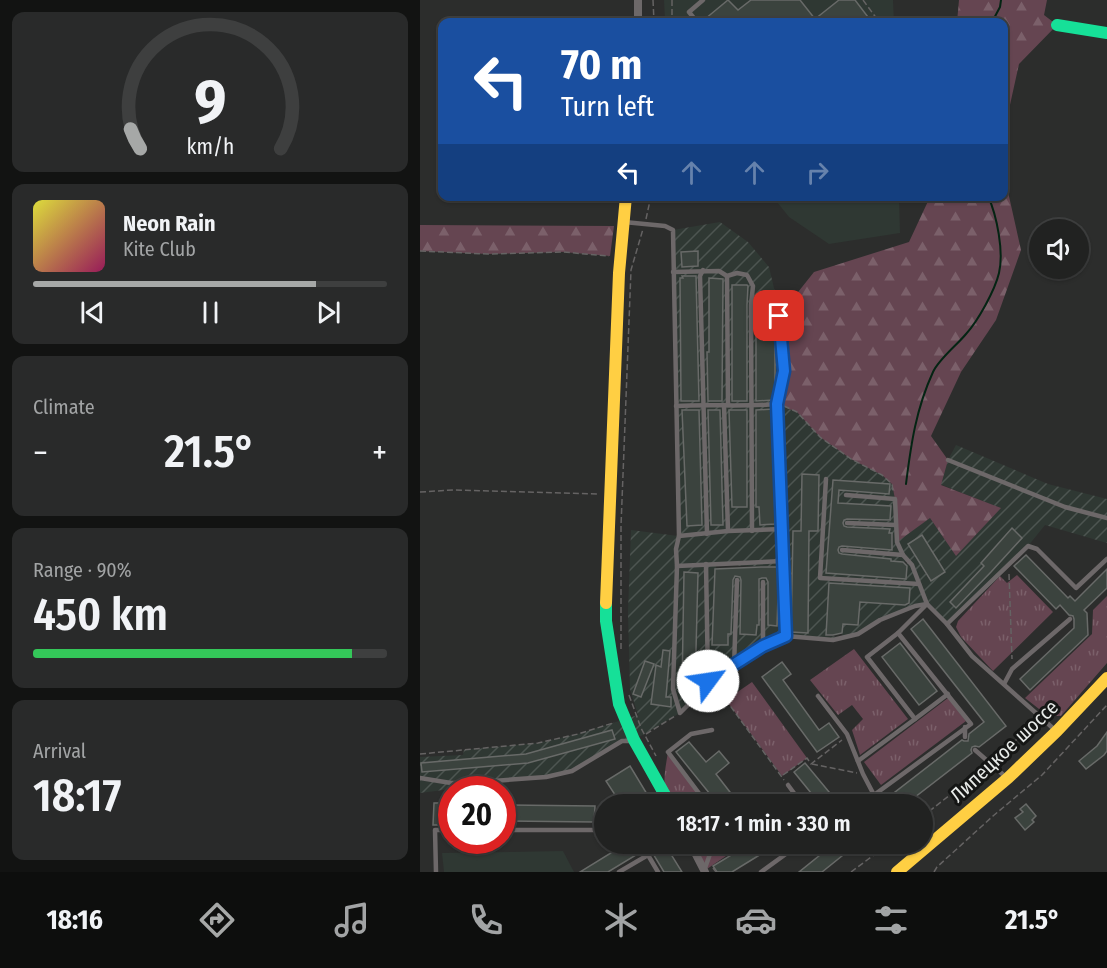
<!DOCTYPE html>
<meta charset="utf-8">
<style>
body{margin:0;font-family:"Fira Sans Condensed",sans-serif;background:#292a2a;color:#f1f3f6;height:100vh;display:flex;flex-direction:column;font-size:22px;white-space:nowrap}
*{box-sizing:border-box;margin:0}
p{font-size:20px;color:#a2a4a5}
.icon{flex:none;width:33px;height:33px;fill:none;stroke:currentColor;stroke-width:2;stroke-linecap:round;stroke-linejoin:round}
.map{position:relative;flex:1;overflow:hidden}
.details{display:flex;flex-direction:column;gap:12px;padding:12px;background:#121312;width:420px}
.details>*{flex:none}
.banner{position:absolute;left:18px;top:18px;width:570px;height:183px;border-radius:12px;box-shadow:0 2px 4px #0004,0 0 0 2px #3e3f3f;background:#1a4fa0;color:#fff;overflow:hidden}
.buttons{position:absolute;left:609px;top:219px;display:grid;gap:12px}
.buttons a{display:grid;place-items:center;width:60px;height:60px;border-radius:50%;background:#212221;box-shadow:0 2px 4px #0004,0 0 0 2px #3e3f3f;font-size:30px}
.speed{position:absolute;left:18px;top:776px;display:flex;gap:12px;font-size:30px;font-weight:700;text-align:center}
.speed>*{display:grid;place-content:center;width:78px;height:78px;border-radius:50%;background:#212221;box-shadow:0 2px 4px #0004,0 0 0 2px #3e3f3f;line-height:1}
.speed .limit{border:9px solid #d22;background:#fff;color:#111}
.pin{position:absolute;display:grid;place-items:center;width:51px;height:51px;color:#fff;margin:-26px;border-radius:12px;box-shadow:0 3px 9px #0006}
.me{position:absolute;width:66px;margin:-33px;rotate:59deg;stroke-linejoin:round;filter:drop-shadow(0 0 4px #0008)}
.turn{display:flex;align-items:center;gap:21px;height:126px;padding:0 24px;font-size:27px}
.turn .icon{width:78px;height:78px;stroke-width:2.5}
.turn b{display:block;font-size:42px;line-height:51px}
.lanes{display:flex;align-items:center;height:57px;padding:0 24px;background:#0003;justify-content:center;gap:30px;direction:ltr}
.lanes .off{opacity:.35}
.big{font-size:45px;font-weight:600;line-height:1.1}
.details .widget{flex:1;display:flex;flex-direction:column;justify-content:center;gap:9px;min-width:0;padding:0 21px;border-radius:12px;background:#292a2a}
.details .dial{align-items:center;gap:0}
.dial svg{height:156px;overflow:visible;fill:none;stroke:#3e3f3f;stroke-width:7;stroke-linecap:round;text-anchor:middle}
.dial text{fill:#f1f3f6;stroke:none}
.song{display:flex;align-items:center;gap:18px}
.cover{width:72px;height:72px;border-radius:9px;background:linear-gradient(135deg,hsl(60 70% 55%),hsl(330 70% 35%))}
.played{height:6px;border-radius:3px;background:linear-gradient(90deg,#a6a8a7 80%,#3e3f3f 80%)}
.keys{display:flex;justify-content:space-around;direction:ltr}
.heat{display:flex;justify-content:space-between;align-items:center;font-size:33px;direction:ltr}
.charge{height:9px;border-radius:4px;background:linear-gradient(90deg,#34c759 90%,#3e3f3f 0)}
.trip{position:absolute;left:174px;top:794px;width:339px;height:60px;border-radius:30px;background:#212221;box-shadow:0 2px 4px #0004,0 0 0 2px #3e3f3f;font-weight:600;line-height:60px;text-align:center}
.tab-bar{display:flex;height:96px;justify-content:space-around;align-items:center;background:#0d0e0d;color:#a2a4a5}
.tab-bar .icon{width:42px;height:42px}
.tab-bar .selected{color:#a6a8a7}
.tab-bar b{font-size:27px;color:#f1f3f6}
main{display:flex;flex:1;min-height:0}
.map>svg:first-child{display:block}
.built{fill:#2f3833}
.industrial{fill:url(#industrial-furrows);fill-rule:evenodd}
.grass{fill:url(#grass-tufts)}
.forest{fill:url(#forest-firs)}
.lines{fill:none;stroke-linecap:round;stroke-linejoin:round}
.stream{stroke:#042413;stroke-width:2}
.building{fill:#3b433e;stroke:#686a68;stroke-width:1.5}
.path{stroke:#656363;stroke-width:1.5;stroke-dasharray:6 3;stroke-linecap:butt}
.lane{stroke:#6d6869;stroke-width:4.5}
.street{stroke:#6d6869;stroke-width:8}
.fast{stroke:#16e098;stroke-width:12}
.slow{stroke:#ffcf43;stroke-width:12}
.route-casing{stroke:#114b97;stroke-width:15}
.route{stroke:#1a73e8;stroke-width:10}
.labels{text-anchor:middle;stroke-width:6;stroke-linejoin:round;paint-order:stroke}
.street-label{font-size:20px;fill:#e8ebe9;stroke:#151615}
</style>
<main>
<section class="details">
<div class="widget dial"><svg viewBox="0 0 100 80">
<path d="M14 69A42 42 0 1 1 86 69"/>
<path d="M14 69A42 42 0 0 1 9 59" stroke="#a6a8a7"/>
<text x="50" y="56" font-size="32" font-weight="700">9</text>
<text x="50" y="72" font-size="11">km/h</text>
</svg></div>
<div class="widget">
<div class="song"><i class="cover"></i><div><b>Neon Rain</b><p>Kite Club</p></div></div>
<div class="played"></div>
<div class="keys"><svg class="icon" aria-label="previous" viewBox="0 0 24 24"><path d="M18 5L8 12l10 7zM5 5v14"/></svg><svg class="icon" aria-label="pause" viewBox="0 0 24 24"><path d="M8 5v14M16 5v14"/></svg><svg class="icon" aria-label="next" viewBox="0 0 24 24"><path d="M6 5l10 7-10 7zM19 5v14"/></svg></div>
</div>
<div class="widget"><p>Climate</p>
<div class="heat"><a>−</a><b class="big">21.5°</b><a>+</a></div>
</div>
<div class="widget"><p>Range · 90%</p><b class="big">450 km</b><div class="charge"></div></div>
<div class="widget"><p>Arrival</p><b class="big">18:17</b></div>
</section>
<div class="map">
<svg width="687" height="872" viewBox="0 0 687 872">
<defs>
<pattern id="industrial-furrows" width="10" height="10" patternUnits="userSpaceOnUse" patternTransform="scale(1.5)"><rect width="10" height="10" fill="#2f3833"/><path d="M-1 1l2-2M0 10L10 0M9 11l2-2" fill="none" stroke="#4d5551"/></pattern>
<pattern id="grass-tufts" width="24" height="20" patternUnits="userSpaceOnUse" patternTransform="scale(1.5)"><rect width="24" height="20" fill="#654551"/><path d="M3 7l-1-3M5 7V3M7 7l1-3M15 17l-1-3M17 17v-4M19 17l1-3" fill="none" stroke="#7b606a"/></pattern>
<pattern id="forest-firs" width="22" height="20" patternUnits="userSpaceOnUse" patternTransform="scale(1.5)"><rect width="22" height="20" fill="#654551"/><path d="M5 1l3.5 6h-7zM16 11l3.5 6h-7z" fill="#7b606a"/></pattern>
</defs>
<rect width="100%" height="100%" fill="#2c2d2c"/>
<g class="built">
<path d="M244 0H473L474 22H245Z"/>
<path d="M353 197H479L480 233 409 244 369 217Z"/>
<path d="M143 851 154 872H24L22 853Z"/>
</g>
<path class="industrial" d="M300 222 328 242 349 267 357 301 364 371 357 404 377 412 400 437 431 459 462 475 472 484 475 499 510 518 536 555 580 508 520 484 528 460 536 445 628 484 687 499V543L625 525 608 546 527 624 507 604 460 620 438 634 413 640 366 636 343 646 288 681 260 713 214 740 202 741 152 771 126 777 46 783V787L0 793V757L43 755 44 750 118 743 158 734 218 715 210 689 208 612 211 530 258 536 253 230ZM383 474 399 475 397 531H389L388 632H372L373 532 381 531ZM413 480 469 484V494L419 490 418 503 471 507 470 521 419 518 418 530 473 534 472 549 418 546 417 557 487 562 486 579 406 573ZM592 529 602 538 571 572 561 562ZM502 535 524 572 510 581 488 544ZM296 565 360 567 357 625H348L350 575 339 574 336 635 320 634 322 575 311 574 308 645H292ZM264 573H278L275 688 262 687ZM409 583 490 588 489 605 439 602 438 625H431L432 602H424L422 637 406 636Z"/>
<g class="grass">
<path d="M597 575 633 612 573 671 541 637 536 627 538 621 580 576 587 583Z"/>
<path d="M687 596V663L641 716H628L605 698 672 634 673 610Z"/>
<path d="M434 649 488 719 440 755 432 730 443 719 432 705 418 715 390 680Z"/>
<path d="M332 682 387 758 362 776 306 700Z"/>
<path d="M528 698 546 721 461 785 444 762Z"/>
<path d="M248 752 287 804H250C241 787 245 771 248 752Z"/>
<path d="M270 843H325L284 871Z"/>
</g>
<g class="forest">
<path d="M539 0H627L624 15 637 25 599 64 584 132V22H537Z"/>
<path d="M584 174 601 250 576 320 541 372 511 436 528 460 521 485 581 508 536 556 510 518 477 542 475 499 472 484 462 475 431 459 400 437 377 412 357 404 364 371 359 316 394 272 489 242 510 197 584 196Z"/>
<path d="M0 226V225L194 226 190 256 143 252 68 254 0 251Z"/>
</g>
<g class="lines">
<g class="stream">
<path d="M572 22 580 7 581 0"/>
<path d="M486 484C491 444 496 409 513 372 519 359 537 345 546 334 558 321 575 290 579 273 584 252 577 216 568 196"/>
</g>
</g>
<g class="building">
<path d="M308 0 318 10 331 0H380L395 19 419 0H435L448 17 441 22H288L285 19Z"/>
<path d="M278 251V266L262 267 261 252Z"/>
<path d="M262 276H276L279 401H261L260 278H263Z"/>
<path d="M289 278 303 279 302 401H288L287 352H289Z"/>
<path d="M312 285H327L328 286 327 305V401H312Z"/>
<path d="M336 315H355V392L353 400 336 401Z"/>
<path d="M353 409 355 524 340 525 339 507H336V410Z"/>
<path d="M262 410H279L282 525 267 526Z"/>
<path d="M288 410H300L303 525H291Z"/>
<path d="M309 410H327V507H312Z"/>
<path d="M382 474 399 475 398 531H389L388 633 371 632 373 531H381Z"/>
<path d="M413 480 470 484 469 494 419 490 418 503 471 506 470 520 427 519 424 520 423 523 424 526 427 527 470 529 469 533H472V550L422 546 419 547 418 550 419 553 422 554 471 559V561L483 562 487 566 486 579 406 573Z"/>
<path d="M592 528 602 538 571 572 536 608 530 602 564 566 561 563Z"/>
<path d="M502 535 525 572 511 581 488 544Z"/>
<path d="M606 555 648 598 650 596 655 601 687 569V588L664 610 667 613 668 635 610 690 600 679 654 628V619L653 616 649 615 640 605 636 609 594 566Z"/>
<path d="M341 567H359L357 626 348 625V582L346 578H342L339 579V625H337L336 635 320 634 321 580 320 577 315 576 313 580 311 634H308V645H292L295 569Z"/>
<path d="M264 572 278 573 275 688H262Z"/>
<path d="M409 583 490 588 489 603 485 605 440 602 438 625 423 624 422 633 413 635H406Z"/>
<path d="M503 619 586 726 559 747 555 746 552 747 551 750 552 753 486 804H476L470 796 542 740 544 741H548L549 734 564 722 491 629Z"/>
<path d="M480 643 517 691 499 705 462 657Z"/>
<path d="M243 650 250 651 246 697H251V707L231 704 236 665 241 667Z"/>
<path d="M225 661 234 664 221 697 213 694Z"/>
<path d="M362 662 371 674 363 680 399 730 409 723 419 737 397 752 342 677Z"/>
<path d="M192 730 195 739 108 763 2 772 1 763 106 754Z"/>
<path d="M687 732V751L684 755 666 769 659 761 677 746Z"/>
<path d="M269 742 286 762 299 751 309 763 296 774 313 796 303 804H298L256 752Z"/>
<path d="M385 763 419 804H400L374 772Z"/>
<path d="M210 766 227 794 212 804H201L186 781Z"/>
<path d="M14 803H32V825H13Z"/>
<path d="M606 804 616 816 612 820 614 822 605 830 595 818 603 812 600 809Z"/>
<path d="M82 805 175 806 174 822 82 821Z"/>
<path d="M207 843H244L262 872H244L229 847 188 872H160Z"/>
<path d="M331 843H359L312 872H297L293 866Z"/>
<path d="M415 843H438L402 872H379Z"/>
</g>
<g class="lines">
<g class="path">
<path d="M233 0 234 22"/>
<path d="M252 0V22"/>
<path d="M443 0 457 19 453 22"/>
<path d="M226 219 231 196"/>
<path d="M0 251 68 254 143 252 189 256"/>
<path d="M364 406 377 412 400 437 431 459 462 475 472 484 473 491"/>
<path d="M0 492 33 490 179 494"/>
<path d="M589 574 592 659"/>
<path d="M201 649V526L211 270 223 229"/>
<path d="M293 686 306 700 364 780"/>
<path d="M209 695 221 728 236 756"/>
<path d="M226 734 255 716"/>
<path d="M0 754 118 743 158 734 193 723"/>
<path d="M575 759 616 722"/>
<path d="M392 764 437 773"/>
<path d="M363 775 387 758 391 764 422 740"/>
<path d="M502 817 564 768"/>
<path d="M293 868 296 872"/>
<path d="M431 872 470 843"/>
<path d="M514 872 517 867 573 816 622 775 687 705"/>
</g>
<g class="lane">
<path d="M277 22 269 12 283 0"/>
<path d="M204 222 245 226 253 230 259 536 256 549 257 566 253 689 260 713 281 692 288 681 343 646 366 636 413 640 438 634 460 620 495 606 507 604"/>
<path d="M283 270 280 276 287 534"/>
<path d="M253 272 299 271 307 276 317 273 327 275 333 286 331 305 332 531"/>
<path d="M307 276 308 405"/>
<path d="M359 316 364 371 357 404 366 636"/>
<path d="M304 405 308 531"/>
<path d="M256 406C290 404 324 407 357 404"/>
<path d="M528 460 645 507 687 518"/>
<path d="M406 479 400 578 499 584"/>
<path d="M426 495 475 499 477 542 483 555 492 565 507 604 527 624 552 656 635 730"/>
<path d="M427 523 476 525"/>
<path d="M259 536 308 531 362 529"/>
<path d="M422 550 483 555"/>
<path d="M286 564 288 681"/>
<path d="M257 566 363 561"/>
<path d="M343 582V646"/>
<path d="M527 624 608 546 617 549 656 588 687 559"/>
<path d="M314 666 317 580"/>
<path d="M584 684 592 669 650 619"/>
<path d="M398 696 427 734 443 774 454 795 461 804"/>
<path d="M495 719 528 694"/>
<path d="M545 727V737"/>
<path d="M555 750 587 778"/>
<path d="M438 761 495 719 447 657 478 633"/>
<path d="M0 778 31 783H46L126 777 152 771 202 741H212"/>
<path d="M368 785 382 804"/>
<path d="M454 795 551 724 478 633 507 604"/>
<path d="M230 804 243 797"/>
<path d="M287 804 248 752 271 734 292 730"/>
<path d="M82 830H179L184 828"/>
<path d="M285 868 294 843"/>
<path d="M16 872 15 830H32"/>
<path d="M199 872 228 855 238 872"/>
<path d="M341 872 381 843"/>
</g>
<g class="street">
<path d="M218 22V0"/>
<path d="M270 843 285 872"/>
</g>
<g class="fast">
<path d="M637 25 687 33"/>
<path d="M186 603V621L199 704 214 740 250 804"/>
</g>
<g class="slow">
<path d="M186 603 199 273 206 196"/>
<path d="M477 872 588 778 637 731 687 678"/>
</g>
</g>
<g class="lines">
<g class="route-casing">
<path id="route" d="M288 681 343 646 366 636 357 404 364 371 359 316"/>
</g>
<use href="#route" class="route"/>
</g>
<g class="labels">
<g class="street-label">
<text transform="translate(584 751) rotate(-43)" y="7">Липецкое шоссе</text>
</g>
</g>
</svg>
<div class="buttons">
<a><svg class="icon" aria-label="sound" viewBox="0 0 24 24"><path d="M4 9h4l5-4v14l-5-4H4zM17 9q2 3 0 6"/></svg></a>
</div>
<div class="speed"><div class="limit">20</div></div>
<div class="pin" style="left:359px;top:316px;background:#d93025"><svg class="icon" aria-label="arrive" viewBox="0 0 24 24"><path d="M6 21V4h12l-3 4 3 4H6"/></svg></div>
<svg class="me" style="left:288px;top:681px" viewBox="-20 -20 40 40"><circle r="19" fill="#fff"/><path d="M0-13L10 11 0 6-10 11z" fill="#1a73e8"/></svg>
<div class="trip">18:17 · 1 min · 330 m</div>
<div class="banner">
<div class="turn"><svg class="icon" aria-label="left" viewBox="0 0 24 24"><path d="M17 20v-9H6M10 6l-5 5 5 5"/></svg><div><b>70 m</b>Turn left</div></div>
<div class="lanes"><svg class="icon" aria-label="left" viewBox="0 0 24 24"><path d="M17 20v-9H6M10 6l-5 5 5 5"/></svg><svg class="icon off" aria-label="ahead" viewBox="0 0 24 24"><path d="M12 20V5M6 11l6-6 6 6"/></svg><svg class="icon off" aria-label="ahead" viewBox="0 0 24 24"><path d="M12 20V5M6 11l6-6 6 6"/></svg><svg class="icon off" aria-label="right" viewBox="0 0 24 24"><path d="M7 20v-9h11M14 6l5 5-5 5"/></svg></div>
</div>
</div>
</main>
<nav class="tab-bar">
<b>18:16</b>
<svg class="icon selected" aria-label="directions" viewBox="0 0 24 24"><path d="M12 3l9 9-9 9-9-9zM9 14v-3h6M13 9l2 2-2 2"/></svg>
<svg class="icon" aria-label="music" viewBox="0 0 24 24"><path d="M9 18V5l10-2v13"/><circle cx="6" cy="18" r="3"/><circle cx="16" cy="16" r="3"/></svg>
<svg class="icon" aria-label="phone" viewBox="0 0 24 24"><path d="M5 4h4l2 5-3 2q2 4 5 5l2-3 5 2v4C11 20 4 13 5 4z"/></svg>
<svg class="icon" aria-label="climate" viewBox="0 0 24 24"><path d="M12 3v18M4 7l16 10M4 17L20 7"/></svg>
<svg class="icon" aria-label="car" viewBox="0 0 24 24"><path d="M5 17H2v-5l4-1 3-4h7l3 4 3 1v5h-3M9 17h6M6 11h13"/><circle cx="7" cy="17" r="2"/><circle cx="17" cy="17" r="2"/></svg>
<svg class="icon" aria-label="filters" viewBox="0 0 24 24"><path d="M4 7h16M4 17h16"/><circle cx="9" cy="7" r="2"/><circle cx="15" cy="17" r="2"/></svg>
<b>21.5°</b>
</nav>
